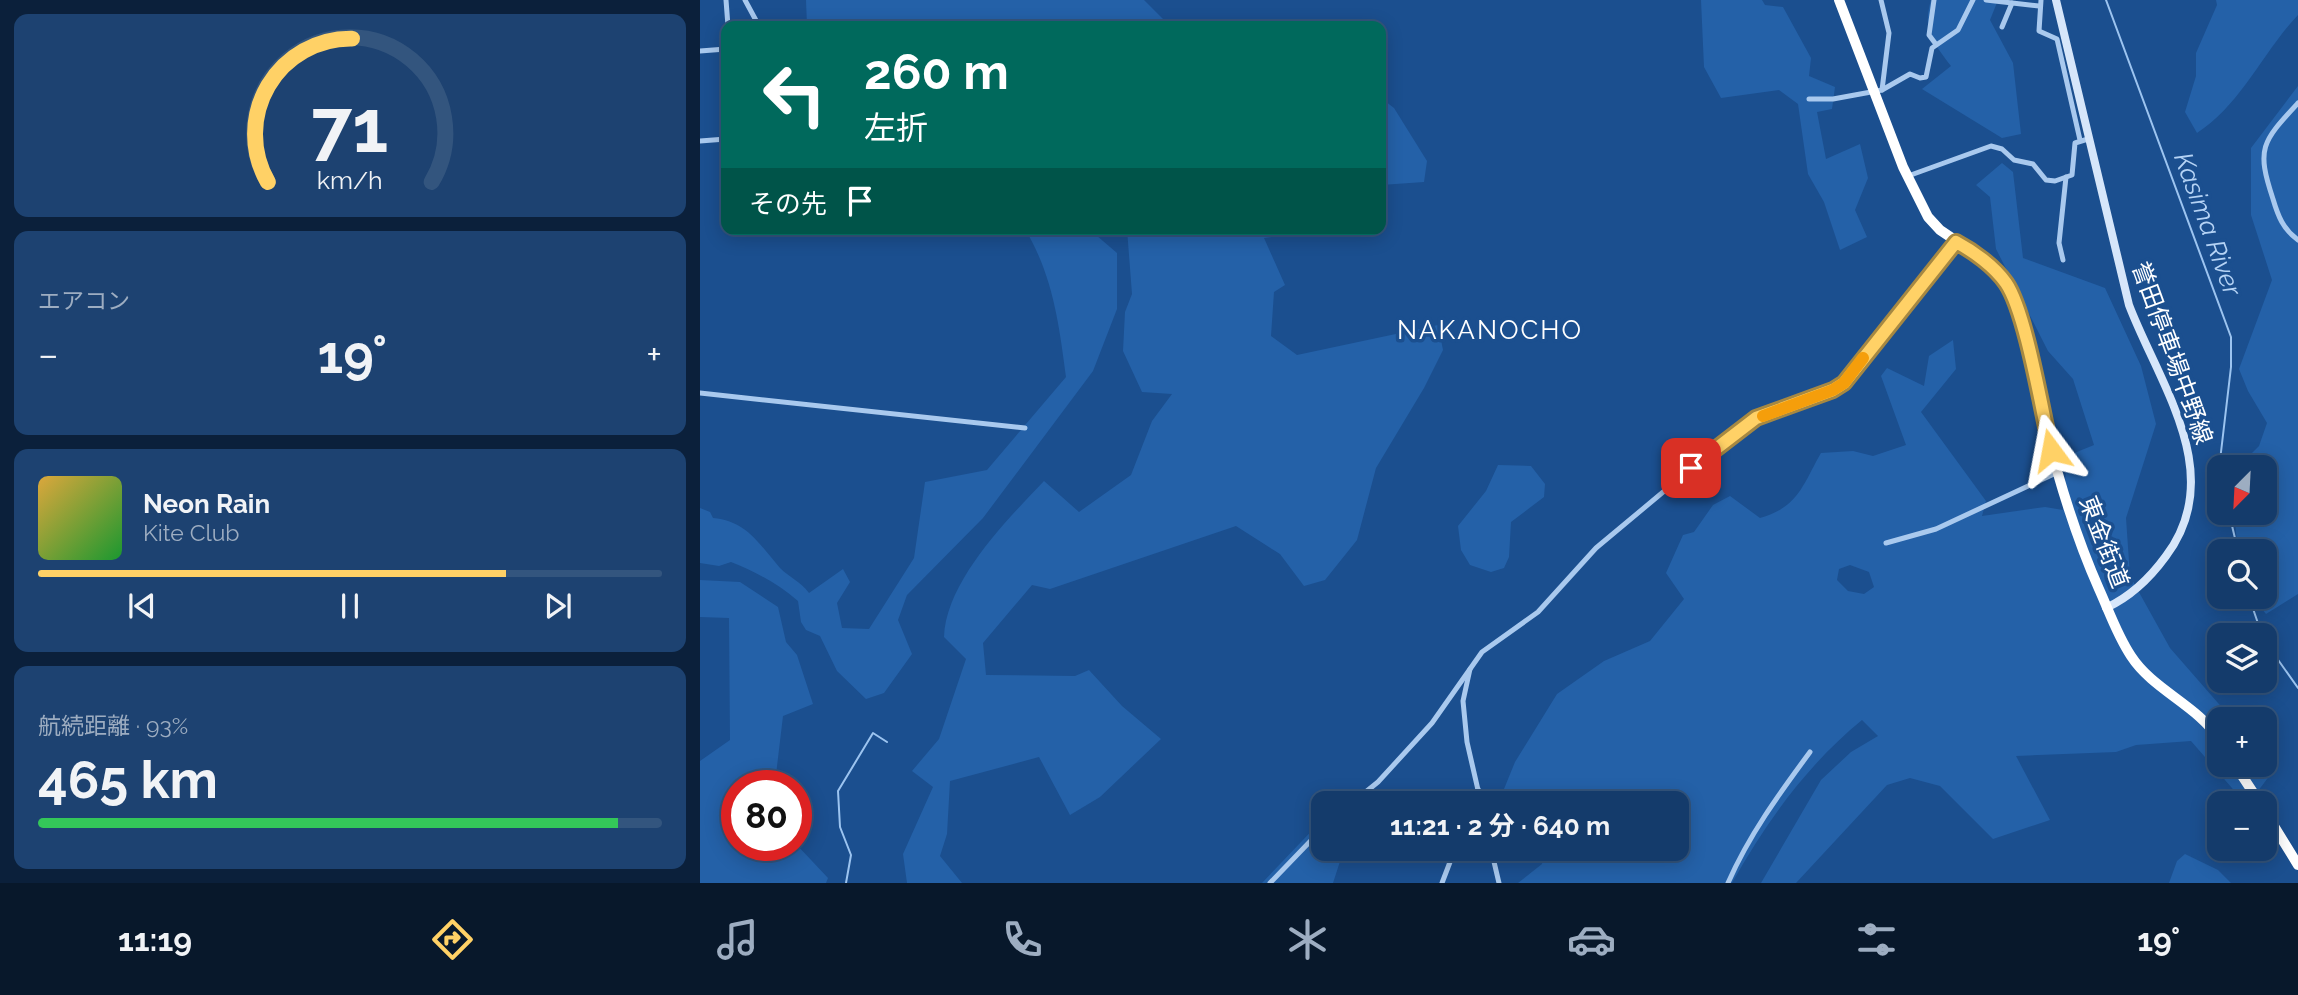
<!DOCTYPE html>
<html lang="ja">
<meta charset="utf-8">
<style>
body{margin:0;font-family:Raleway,"Noto Sans JP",sans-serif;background:#1d4271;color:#f1f3f6;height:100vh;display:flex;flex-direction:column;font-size:26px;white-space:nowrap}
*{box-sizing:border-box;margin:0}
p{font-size:23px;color:#9dadc1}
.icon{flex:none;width:38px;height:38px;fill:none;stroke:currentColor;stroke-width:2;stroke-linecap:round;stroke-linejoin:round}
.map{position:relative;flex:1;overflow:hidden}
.drawer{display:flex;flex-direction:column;gap:14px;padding:14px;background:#0b203b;width:700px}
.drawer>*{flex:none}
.top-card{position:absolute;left:21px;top:21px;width:665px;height:214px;border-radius:14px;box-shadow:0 4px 18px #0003,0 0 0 2px #33557e;background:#00695c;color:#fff;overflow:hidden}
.needle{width:46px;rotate:204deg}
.fabs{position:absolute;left:1507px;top:455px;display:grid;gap:14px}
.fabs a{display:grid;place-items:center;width:70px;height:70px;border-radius:14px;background:#143b6b;box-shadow:0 4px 18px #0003,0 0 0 2px #33557e;font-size:35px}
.speed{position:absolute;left:21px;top:770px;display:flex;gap:14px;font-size:35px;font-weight:700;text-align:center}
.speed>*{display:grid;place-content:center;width:91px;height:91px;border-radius:50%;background:#143b6b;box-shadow:0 4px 18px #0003,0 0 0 2px #33557e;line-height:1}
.speed .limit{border:10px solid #d22;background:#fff;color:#111}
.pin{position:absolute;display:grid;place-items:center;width:60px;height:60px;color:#fff;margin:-30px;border-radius:14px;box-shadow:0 4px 10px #0006}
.me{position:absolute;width:77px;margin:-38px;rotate:347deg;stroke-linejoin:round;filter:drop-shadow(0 0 5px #0008)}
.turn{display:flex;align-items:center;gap:24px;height:147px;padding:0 28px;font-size:32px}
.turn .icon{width:91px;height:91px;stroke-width:2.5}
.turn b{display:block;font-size:49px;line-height:60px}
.then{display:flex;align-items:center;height:66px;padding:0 28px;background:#0003;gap:14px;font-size:26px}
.big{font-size:52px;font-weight:700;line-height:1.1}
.drawer .widget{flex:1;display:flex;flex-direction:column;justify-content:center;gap:10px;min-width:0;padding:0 24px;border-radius:14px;background:#1d4271}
.drawer .dial{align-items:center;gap:0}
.dial svg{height:182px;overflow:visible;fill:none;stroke:#33557e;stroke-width:7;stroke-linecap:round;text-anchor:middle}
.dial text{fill:#f1f3f6;stroke:none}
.song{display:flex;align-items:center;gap:21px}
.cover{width:84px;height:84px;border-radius:10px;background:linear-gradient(135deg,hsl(40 70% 55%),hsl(130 70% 35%))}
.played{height:7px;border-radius:4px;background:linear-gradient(90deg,#ffd166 75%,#33557e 75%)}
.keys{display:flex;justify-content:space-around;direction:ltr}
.heat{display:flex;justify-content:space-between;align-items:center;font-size:38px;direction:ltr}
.charge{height:10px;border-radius:5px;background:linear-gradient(90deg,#34c759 93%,#33557e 0)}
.trip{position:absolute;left:611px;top:791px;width:378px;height:70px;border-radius:14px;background:#143b6b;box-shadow:0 4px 18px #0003,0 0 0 2px #33557e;font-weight:700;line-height:70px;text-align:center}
.dock{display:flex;height:112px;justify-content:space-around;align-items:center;background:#08182b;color:#9dadc1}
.dock .icon{width:49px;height:49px}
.dock .selected{color:#ffd166}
.dock b{font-size:32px;color:#f1f3f6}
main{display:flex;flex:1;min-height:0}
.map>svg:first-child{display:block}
.green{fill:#2461a8;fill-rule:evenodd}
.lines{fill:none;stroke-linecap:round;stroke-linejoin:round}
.stream{stroke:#9cc4f0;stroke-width:2}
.street{stroke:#a9c9ee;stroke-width:5}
.secondary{stroke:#d6e6fa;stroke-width:8}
.highway{stroke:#fff;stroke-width:10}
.route-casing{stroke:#a68842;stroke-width:18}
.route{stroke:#ffd166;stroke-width:12}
.slow{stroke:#f59e0b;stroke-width:12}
.labels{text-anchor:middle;stroke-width:7;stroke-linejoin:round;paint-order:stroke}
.street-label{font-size:24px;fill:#fff;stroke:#1b4f8f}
.water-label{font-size:26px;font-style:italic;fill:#b5d3f5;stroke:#1b4f8f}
.neighbourhood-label{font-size:26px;letter-spacing:2px;fill:#fff;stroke:#1b4f8f}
</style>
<main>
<section class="drawer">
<div class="widget dial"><svg viewBox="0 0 100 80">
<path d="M14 69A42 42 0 1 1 86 69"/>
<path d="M14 69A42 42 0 0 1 51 6" stroke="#ffd166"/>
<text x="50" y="56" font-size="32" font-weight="700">71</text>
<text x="50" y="72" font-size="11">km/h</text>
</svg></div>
<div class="widget"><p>エアコン</p>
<div class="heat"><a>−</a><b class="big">19°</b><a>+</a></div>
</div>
<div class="widget">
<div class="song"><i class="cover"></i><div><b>Neon Rain</b><p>Kite Club</p></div></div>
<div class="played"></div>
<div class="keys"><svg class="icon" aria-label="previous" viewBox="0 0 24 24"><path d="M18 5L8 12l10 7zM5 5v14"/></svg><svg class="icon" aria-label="pause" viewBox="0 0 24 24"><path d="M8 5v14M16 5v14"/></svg><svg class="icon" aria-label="next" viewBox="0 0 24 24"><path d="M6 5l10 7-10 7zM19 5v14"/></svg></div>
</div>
<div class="widget"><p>航続距離 · 93%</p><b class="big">465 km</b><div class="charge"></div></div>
</section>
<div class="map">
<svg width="1598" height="883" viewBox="0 0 1598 883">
<rect width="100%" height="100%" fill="#1b4f8f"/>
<g class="green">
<path d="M106 0H444L470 26H107Z"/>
<path d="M1001 0H1062L1065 5 1083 7 1111 58 1109 76 1135 87 1132 109 1117 112 1126 159 1160 144 1168 178 1155 210 1167 237 1140 250 1124 202 1108 174 1098 104 1079 90 1021 98 1004 67Z"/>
<path d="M1231 0H1298L1290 20 1313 63 1321 134 1302 138 1222 89 1251 66C1233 42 1222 30 1231 0Z"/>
<path d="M1516 0H1598V15C1563 52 1540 106 1497 133L1485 112 1496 76V53L1517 5Z"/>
<path d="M1598 86V594L1566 614 1552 597H1564V551H1538L1534 513H1564V467H1538L1559 446 1567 423 1548 391 1539 369 1572 280 1551 215V148Z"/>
<path d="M681 98 694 108 727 161 724 182 681 185Z"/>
<path d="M1302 163 1313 172 1323 258 1405 288 1441 366 1456 424 1426 518 1430 576 1470 648 1532 719H1519V765H1564L1565 760 1573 771 1549 803H1545L1491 741 1436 745 1416 752 1316 756 1350 820 1293 839 1240 786 1210 778 1187 785 1096 883H1061L1121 780 1151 752 1178 736 1162 720C1108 764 1066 822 1032 883H818L842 864 844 849H976V803H810L804 789 815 762 857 694 904 661 950 641 984 599 966 573 983 535 994 532 1013 505 1030 496 1060 518C1099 507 1103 484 1121 453L1153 451 1173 456 1206 445 1181 376 1187 368 1224 386 1229 356 1253 340 1256 369 1221 412 1286 501 1282 516 1345 507 1363 510 1367 456 1394 445 1373 379 1348 351 1296 249 1290 197 1276 185ZM1150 565 1169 572 1174 587 1164 594 1148 591 1137 580 1139 569Z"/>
<path d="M325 229H389L417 253V309L393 371 283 518 207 595 198 620 212 654 184 693 166 699 137 671 120 636 106 630 101 622 98 601C77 583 56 572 31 562L19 566 0 563V508L10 512 13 518C47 521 59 544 80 568 89 577 100 581 109 593L143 569 150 582 137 603 142 628 169 629 214 558 225 482 287 470 366 377C359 324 353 276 325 229Z"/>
<path d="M427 229H632L564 238 585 285 574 292 571 336 597 355 738 325 743 350 724 388 676 468 657 540 625 580 604 586 580 554 536 526 350 589 332 585 283 643 286 675 375 676 389 670 422 706 461 739 400 797 370 815 339 757 250 781 247 834 240 856 262 883H207L203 854 233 787 212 771 239 739 266 659 244 637C246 581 307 520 344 481L379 512 431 475 452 421 472 394 442 392 423 351 425 312 432 294Z"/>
<path d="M798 465 831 466 845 484 844 497 811 522 809 557 804 568 791 572 770 565 761 550 758 526 786 491Z"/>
<path d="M0 580 40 582 78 607 86 642 97 655 113 704 83 716 75 783 72 786H37V845L96 844 128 878 126 883H0V761L30 740 29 618 0 617Z"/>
<path d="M623 819V849H644L633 883H562Z"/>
<path d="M1485 854 1518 870 1531 883H1469L1477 861Z"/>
</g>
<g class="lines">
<g class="stream">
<path d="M1406 0 1531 337V367L1519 469"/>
<path d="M1529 513 1538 551"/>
<path d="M1549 597 1562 635"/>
<path d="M1564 640 1598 688"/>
<path d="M146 883 151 855 140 827 138 791 173 733 187 742"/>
</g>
<g class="street">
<path d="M26 0 28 26"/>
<path d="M45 0 59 26"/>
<path d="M1181 0 1189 33 1182 90"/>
<path d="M1234 0 1229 35 1235 43"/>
<path d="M1286 0 1339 6"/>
<path d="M1341 0 1339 31 1357 39 1380 140"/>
<path d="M1302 27 1312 3"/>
<path d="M0 51 26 49"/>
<path d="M1109 99H1133L1182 90 1210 74 1220 78 1226 77 1232 48 1258 30 1273 0"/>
<path d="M1598 103C1562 142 1556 148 1573 199 1578 216 1583 229 1598 240"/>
<path d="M0 141 26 139"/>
<path d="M1208 176 1291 146 1302 149 1314 160 1333 164 1346 180 1355 181 1372 175 1375 143 1388 139"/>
<path d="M1363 260 1359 243 1366 177"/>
<path d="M0 393 325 428"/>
<path d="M1186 543 1236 529 1356 473"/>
<path d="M770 669 763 701 767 742 781 803"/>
<path d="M652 803 678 782 732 723 782 652 838 612 896 548 1029 437 1056 418 1133 390 1144 383 1255 242"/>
<path d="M773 803 778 789"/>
<path d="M791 849 799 883"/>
<path d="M570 883 623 828"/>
<path d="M742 883 755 849"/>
<path d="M1028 883C1049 835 1079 794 1110 752"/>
</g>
<path class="secondary" d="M1356 0 1429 305C1459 384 1528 474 1466 556 1450 578 1432 596 1406 608"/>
<g class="highway">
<path d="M1139 0 1203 167 1228 217 1240 230 1274 253 1306 283 1317 309C1340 404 1359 499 1399 589 1409 611 1417 635 1431 656 1453 690 1497 705 1519 739"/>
<path d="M1535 765 1560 803"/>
<path d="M1564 810 1598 865"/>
</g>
</g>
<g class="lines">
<g class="route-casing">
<path id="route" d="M991 468 1056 418 1133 390 1144 383 1256 242C1273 251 1294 266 1306 283 1326 312 1342 412 1351 450"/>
</g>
<use href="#route" class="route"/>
<path class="slow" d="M1063 416 1133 390 1144 383 1163 358"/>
</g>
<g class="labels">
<g class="street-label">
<text transform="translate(1472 353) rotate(70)" y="8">誉田停車場中野線</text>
<text transform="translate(1404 542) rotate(69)" y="8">東金街道</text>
</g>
<g class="water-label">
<text transform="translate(1508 224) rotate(70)" y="9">Kasima River</text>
</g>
<g class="neighbourhood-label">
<text x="790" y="339">NAKANOCHO</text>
</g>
</g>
</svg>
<div class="fabs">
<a><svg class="needle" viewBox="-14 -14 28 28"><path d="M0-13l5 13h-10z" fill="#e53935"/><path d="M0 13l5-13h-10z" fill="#9dadc1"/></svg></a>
<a><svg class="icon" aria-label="search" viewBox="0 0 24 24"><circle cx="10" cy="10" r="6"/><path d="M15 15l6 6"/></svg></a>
<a><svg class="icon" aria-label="layers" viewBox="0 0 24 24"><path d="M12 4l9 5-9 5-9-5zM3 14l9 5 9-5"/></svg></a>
<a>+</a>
<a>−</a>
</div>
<div class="speed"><div class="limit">80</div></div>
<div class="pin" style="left:991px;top:468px;background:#d93025"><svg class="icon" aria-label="arrive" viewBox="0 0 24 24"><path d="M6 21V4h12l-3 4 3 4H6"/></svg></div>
<svg class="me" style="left:1351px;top:450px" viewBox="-20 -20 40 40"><path d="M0-17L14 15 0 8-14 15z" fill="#ffd166" stroke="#fff" stroke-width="4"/></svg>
<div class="trip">11:21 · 2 分 · 640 m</div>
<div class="top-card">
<div class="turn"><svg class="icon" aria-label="left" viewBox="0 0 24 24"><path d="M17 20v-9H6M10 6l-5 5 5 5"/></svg><div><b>260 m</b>左折</div></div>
<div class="then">その先<svg class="icon" aria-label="arrive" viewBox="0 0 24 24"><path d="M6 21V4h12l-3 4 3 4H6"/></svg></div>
</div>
</div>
</main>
<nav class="dock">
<b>11:19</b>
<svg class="icon selected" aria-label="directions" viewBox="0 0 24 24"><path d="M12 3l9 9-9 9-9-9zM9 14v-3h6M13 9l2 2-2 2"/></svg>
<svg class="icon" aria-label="music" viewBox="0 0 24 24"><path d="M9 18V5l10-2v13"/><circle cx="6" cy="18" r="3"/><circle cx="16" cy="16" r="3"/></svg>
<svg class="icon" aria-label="phone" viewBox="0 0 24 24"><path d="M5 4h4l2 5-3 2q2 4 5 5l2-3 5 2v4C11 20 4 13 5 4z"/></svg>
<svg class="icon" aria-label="climate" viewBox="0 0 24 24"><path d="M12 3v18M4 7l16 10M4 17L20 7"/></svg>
<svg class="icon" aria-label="car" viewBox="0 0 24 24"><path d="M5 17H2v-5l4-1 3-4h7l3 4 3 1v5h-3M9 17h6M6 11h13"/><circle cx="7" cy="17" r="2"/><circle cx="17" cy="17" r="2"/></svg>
<svg class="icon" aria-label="filters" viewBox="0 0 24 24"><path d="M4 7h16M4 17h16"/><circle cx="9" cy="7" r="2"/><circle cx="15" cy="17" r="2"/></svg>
<b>19°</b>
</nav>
